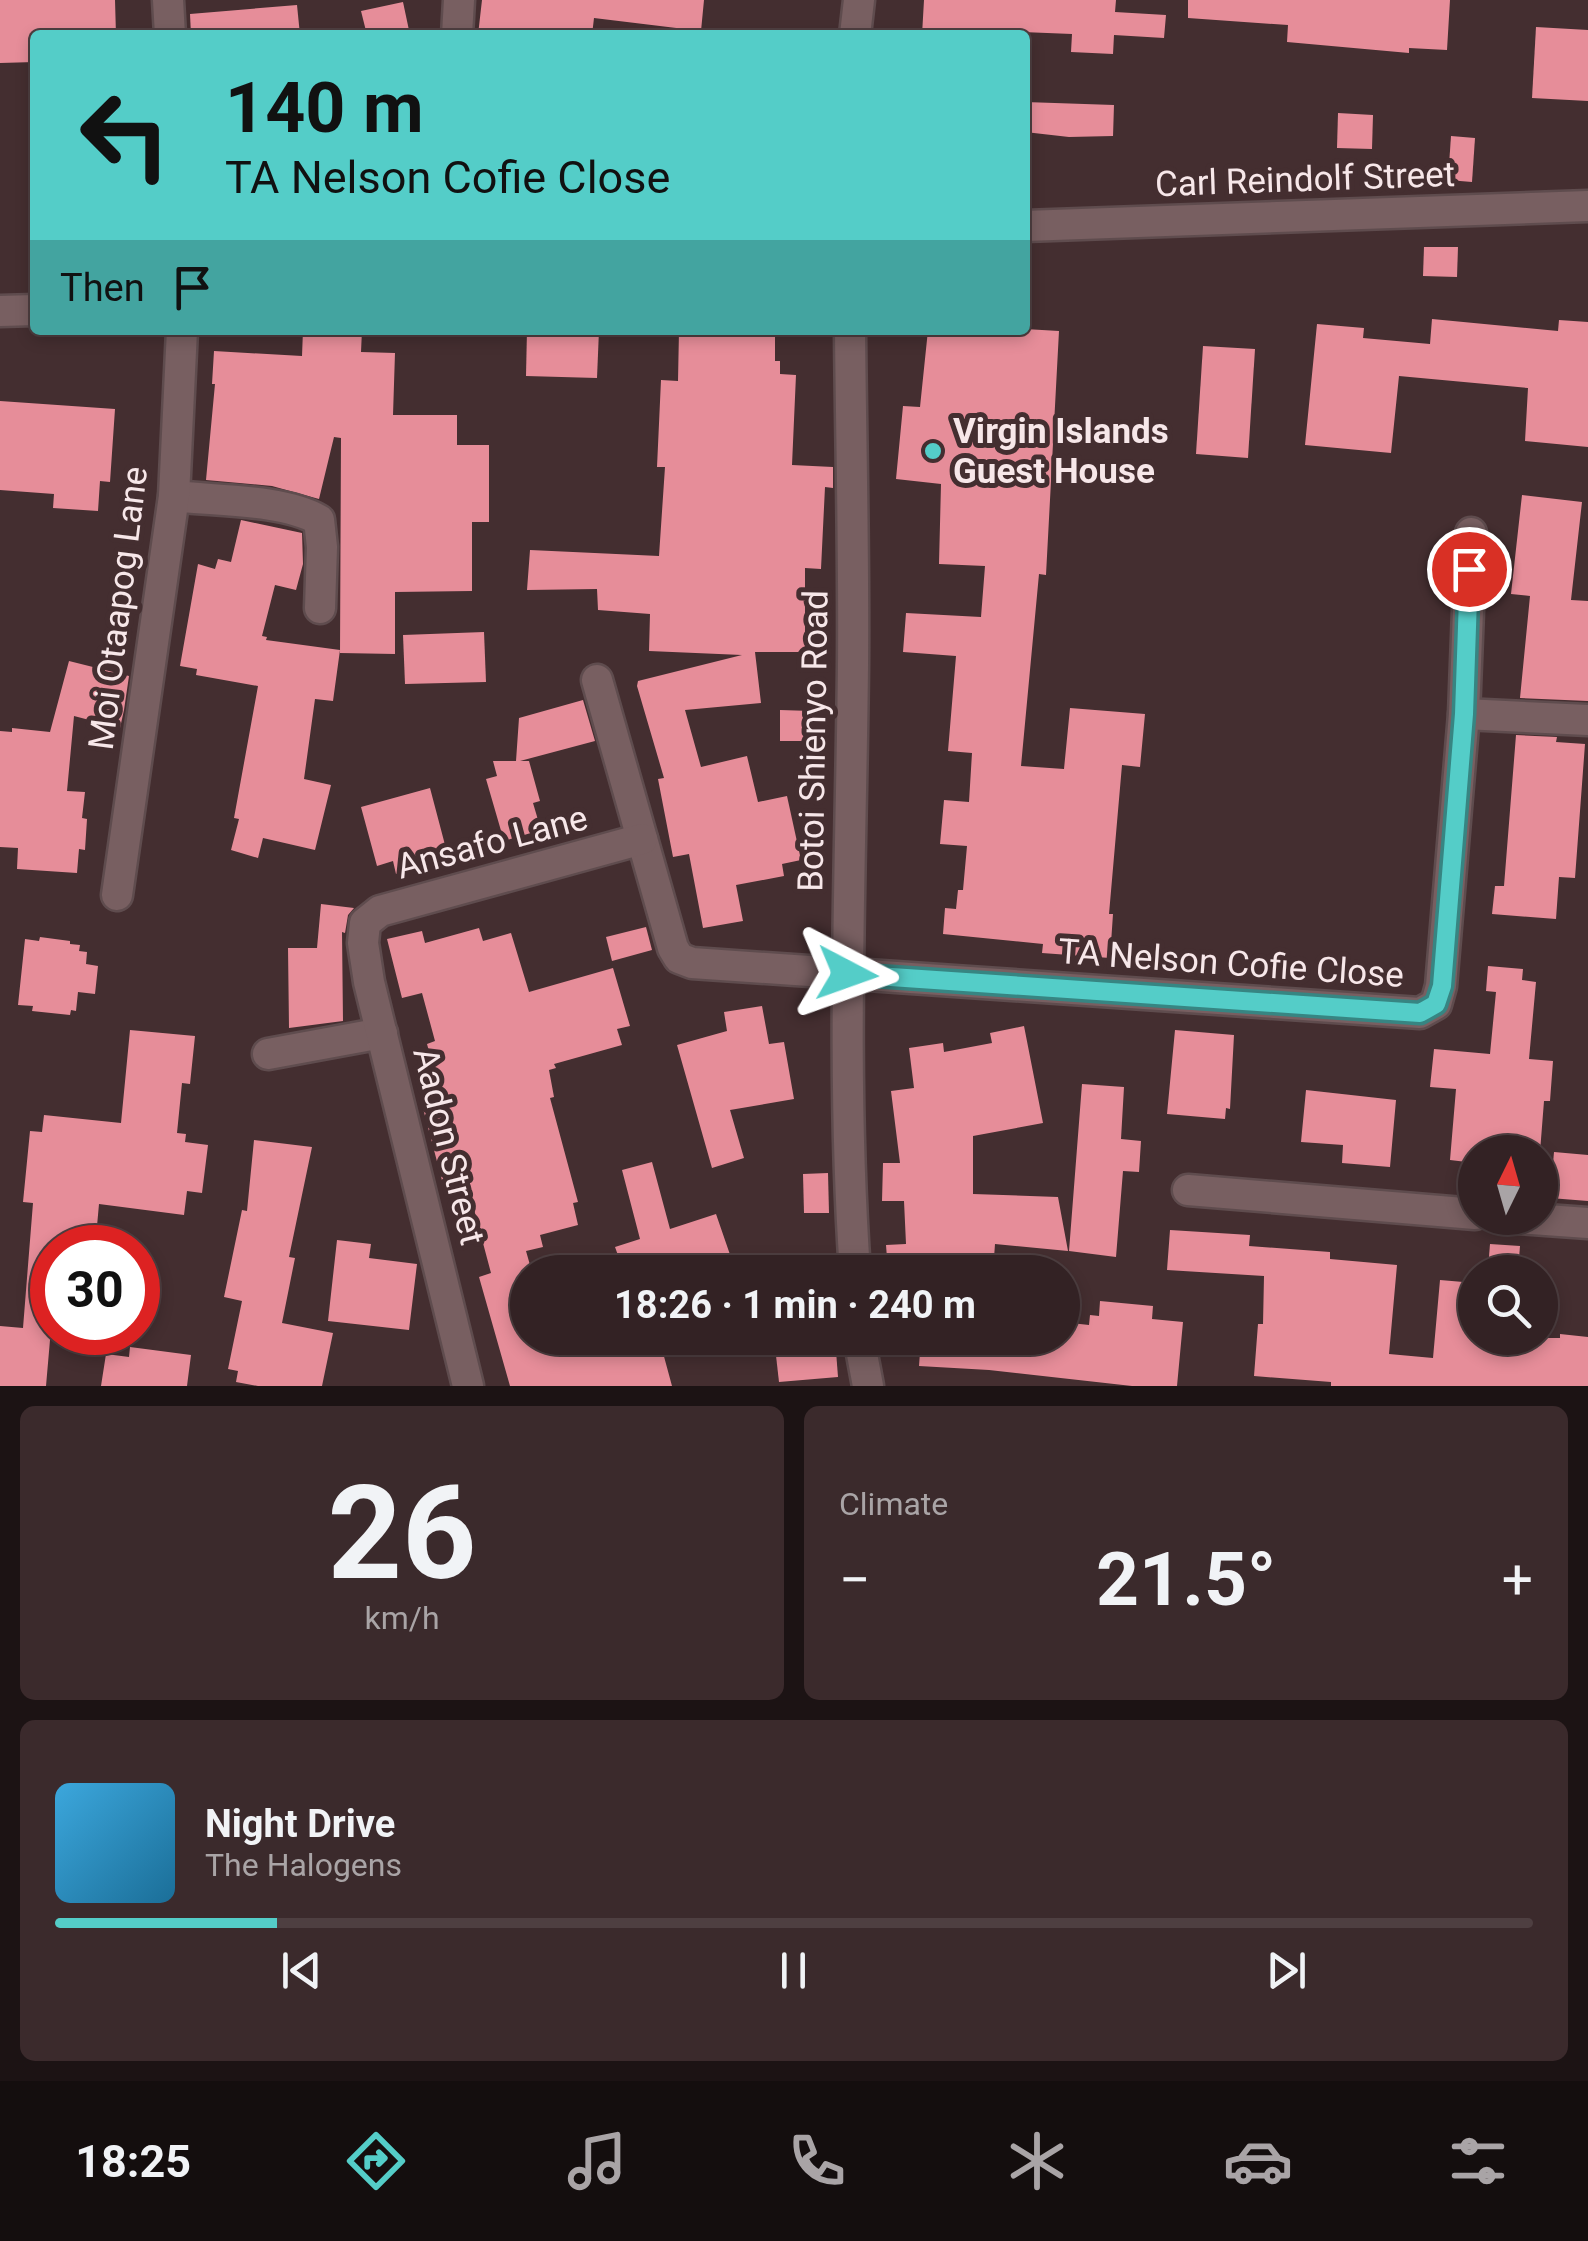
<!DOCTYPE html>
<meta charset="utf-8">
<style>
body{margin:0;font-family:Roboto,sans-serif;background:#3b2a2c;color:#f1f3f6;height:100vh;display:flex;flex-direction:column;font-size:38px;white-space:nowrap}
*{box-sizing:border-box;margin:0}
p{font-size:32px;color:#a9a4a6}
.icon{flex:none;width:55px;height:55px;fill:none;stroke:currentColor;stroke-width:2;stroke-linecap:round;stroke-linejoin:round}
.map{position:relative;height:1386px;overflow:hidden}
.drawer{display:flex;flex-direction:column;gap:20px;padding:20px;background:#1c1314;flex:1}
.drawer>*{flex:none}
.hud{position:absolute;left:30px;top:30px;width:1000px;height:305px;border-radius:10px;box-shadow:0 5px 15px #0003,0 0 0 2px #4e3f41;background:#54cdc8;color:#111;overflow:hidden}
.needle{width:65px;rotate:5deg}
.fabs{position:absolute;left:1458px;top:1135px;display:grid;gap:20px}
.fabs a{display:grid;place-items:center;width:100px;height:100px;border-radius:50%;background:#332224;box-shadow:0 5px 15px #0003,0 0 0 2px #4e3f41;font-size:50px}
.speed{position:absolute;left:30px;top:1225px;display:flex;gap:20px;font-size:50px;font-weight:700;text-align:center}
.speed>*{display:grid;place-content:center;width:130px;height:130px;border-radius:50%;background:#332224;box-shadow:0 5px 15px #0003,0 0 0 2px #4e3f41;line-height:1}
.speed .limit{border:15px solid #d22;background:#fff;color:#111}
.pin{position:absolute;display:grid;place-items:center;width:85px;height:85px;color:#fff;margin:-42px;border:5px solid #fff;border-radius:50%;box-shadow:0 2px 10px #0007}
.me{position:absolute;width:110px;margin:-55px;rotate:94deg;stroke-linejoin:round;filter:drop-shadow(0 0 8px #0008)}
.turn{display:flex;align-items:center;gap:35px;height:210px;padding:0 30px;font-size:45px}
.turn .icon{width:130px;height:130px;stroke-width:2.5}
.turn b{display:block;font-size:70px;line-height:85px}
.then{display:flex;align-items:center;height:95px;padding:0 30px;background:#0003;gap:20px;font-size:38px}
.big{font-size:75px;font-weight:700;line-height:1.1}
.drawer .card{flex:1;display:flex;flex-direction:column;justify-content:center;gap:15px;min-width:0;padding:0 35px;border-radius:15px;background:#3b2a2c}
.drawer .dial{align-items:center;gap:0}
.dial b{font-size:130px;line-height:1}
.song{display:flex;align-items:center;gap:30px}
.cover{width:120px;height:120px;border-radius:15px;background:linear-gradient(135deg,hsl(200 70% 55%),hsl(200 70% 35%))}
.played{height:10px;border-radius:5px;background:linear-gradient(90deg,#54cdc8 15%,#4e3f41 15%)}
.keys{display:flex;justify-content:space-around;direction:ltr}
.heat{display:flex;justify-content:space-between;align-items:center;font-size:55px;direction:ltr}
.drawer .tiles{flex:1;display:grid;gap:20px;grid-template-columns:1fr 1fr}
.card:last-child{grid-column:span 2}
.trip{position:absolute;left:510px;top:1255px;width:570px;height:100px;border-radius:50px;background:#332224;box-shadow:0 5px 15px #0003,0 0 0 2px #4e3f41;font-weight:700;line-height:100px;text-align:center}
.dock{display:flex;height:160px;justify-content:space-around;align-items:center;background:#140e0e;color:#a9a4a6}
.dock .icon{width:70px;height:70px}
.dock .selected{color:#54cdc8}
.dock b{font-size:45px;color:#f1f3f6}
.map>svg:first-child{display:block}
.building{fill:#e68d99}
.lines{fill:none;stroke-linecap:round;stroke-linejoin:round}
.street-casing{stroke:#5f4c4e;stroke-width:35}
.street{stroke:#785f61;stroke-width:30}
.route-casing{stroke:#378582;stroke-width:25}
.route{stroke:#54cdc8;stroke-width:18}
.poi-dot{fill:#54cdc8;stroke:#442e30;stroke-width:4}
.labels{text-anchor:middle;stroke-width:10;stroke-linejoin:round;paint-order:stroke}
.street-label{font-size:35px;fill:#f7e7e9;stroke:#442e30}
.poi-label{font-size:35px;font-weight:bold;fill:#f7e7e9;stroke:#442e30;text-anchor:start}
</style>
<div class="map">
<svg width="1588" height="1386" viewBox="0 0 1588 1386">
<rect width="100%" height="100%" fill="#442e30"/>
<g class="building">
<path d="M0 0H115L116 35H35V62L0 63Z"/>
<path d="M482 0H704L701 31 594 18 592 35H478Z"/>
<path d="M924 0H1116L1115 12 1166 15 1164 38 1114 35 1113 54 1071 52 1072 34 1001 31V35H922Z"/>
<path d="M1188 0H1450L1447 50 1409 48V53L1287 42 1288 25 1188 18Z"/>
<path d="M403 2 410 35H367L361 11Z"/>
<path d="M297 5 300 35H191L190 14Z"/>
<path d="M1536 27 1588 30V101L1532 98Z"/>
<path d="M1025 102 1114 105 1113 136 1069 137 1025 132Z"/>
<path d="M1338 113 1373 115 1372 149 1337 148Z"/>
<path d="M1451 136 1475 138 1472 182 1448 180Z"/>
<path d="M1424 247H1458L1457 277 1423 276Z"/>
<path d="M1432 319 1558 331 1559 320 1588 322V447L1525 441 1528 388 1399 376 1391 453 1305 445 1317 324 1364 328 1363 338 1430 344Z"/>
<path d="M1025 329 1059 331 1046 575 1039 574 1021 766 1064 769 1070 708 1145 714 1140 767 1122 765 1109 914H1113L1110 958 1042 953 1043 944 943 934 945 908 956 909 958 890H963L967 846 940 844 944 800 969 802 972 753 948 751 956 656 903 652 906 613 981 617 985 566 939 564 941 484 896 479 903 406 920 407 928 330Z"/>
<path d="M303 330H362L361 352 395 353 393 415H457V445H489V522H472V591L395 592V654L340 653 341 438 334 437 319 499 272 486 206 480 215 384H212L214 351 302 356Z"/>
<path d="M527 330H599L597 378 526 376Z"/>
<path d="M679 330H775V361H780V374L796 375 792 465 833 467V488L825 487 821 569 805 568V652H755L761 703 685 710 701 767 747 756 758 802 787 796 801 860 782 864 784 876 736 885 743 921 703 928 689 854 673 857 658 779 664 778 637 686 638 681 742 655 649 651 650 614 598 610 597 589 527 590 530 550 659 556 665 467H657L661 380 678 381Z"/>
<path d="M1203 346 1255 349 1248 458 1196 454Z"/>
<path d="M0 401 115 409 110 482 100 481 98 511 53 508 54 494 0 490Z"/>
<path d="M1522 495 1582 502 1571 600 1588 601V701L1520 698 1530 596 1511 594Z"/>
<path d="M241 520 302 533 303 564 296 590 275 585 262 636 267 637 266 640 340 650 333 701 315 699 304 779 331 785 315 850 263 838 258 858 231 850 239 819 234 818 258 686 196 675 197 669 180 666 198 564 215 569 218 559 231 562Z"/>
<path d="M484 632 486 682 405 684 403 635Z"/>
<path d="M69 661 129 676 124 710 120 728 74 716 67 791 85 792 82 818 87 819 85 850 79 849 77 873 17 869 18 848 0 847V731L12 732V728L50 732Z"/>
<path d="M583 700 595 741 520 761H529L540 801 533 803 541 830 504 841 486 779 497 776 493 761H516L519 718Z"/>
<path d="M780 710 812 711V741H780Z"/>
<path d="M1516 735 1557 737 1556 742 1585 744 1575 878 1559 877 1556 919 1492 914 1495 886H1504Z"/>
<path d="M430 788 449 860 396 874 393 861 377 866 361 807Z"/>
<path d="M321 904 354 908 348 915 345 933 342 932 343 1021 289 1028 288 948H317Z"/>
<path d="M646 927 652 950 612 961 606 937Z"/>
<path d="M479 928 483 941 511 933 529 992 613 968 630 1026 617 1029 622 1045 554 1064 556 1068 549 1070 554 1097 550 1098 578 1202 573 1203 578 1225 540 1235 543 1247 526 1251 532 1272H528V1338H659L672 1386H510L479 1277 491 1273 467 1183 444 1188 420 1097 441 1094 427 1044 435 1041 422 993 402 998 387 939 422 931 425 943Z"/>
<path d="M40 937 70 941V944L80 945 79 951 87 952 86 964 98 966 95 994 78 992 76 1011 71 1010 70 1015 32 1011 33 1006 18 1005 25 939 39 941Z"/>
<path d="M1488 966 1523 969 1522 980 1536 982 1529 1059 1553 1061 1550 1101H1544L1540 1152H1475V1163L1450 1160 1456 1089 1430 1087 1434 1049 1490 1054 1496 992 1486 991Z"/>
<path d="M762 1006 769 1044 784 1042 794 1099 730 1110 744 1158 712 1168 677 1045 727 1031 724 1012Z"/>
<path d="M1024 1026 1043 1123 973 1136V1194L1058 1197 1068 1251 995 1244 993 1272 888 1271 886 1245 906 1244 904 1201H882L883 1163H900L891 1091 914 1088 909 1048 943 1043 944 1052 992 1043 990 1033Z"/>
<path d="M130 1030 195 1036 190 1084 182 1083 177 1133 186 1134 185 1142 208 1145 202 1193 187 1191 184 1215 99 1204 95 1248H52V1317L46 1386H0V1326L23 1328 33 1203 23 1202 30 1131 42 1132 44 1115 121 1123Z"/>
<path d="M1175 1030 1234 1035 1230 1109 1226 1108 1225 1119 1167 1114Z"/>
<path d="M1082 1084 1124 1087 1121 1139 1141 1141 1139 1172 1123 1171 1116 1257 1069 1251Z"/>
<path d="M1306 1090 1396 1100 1390 1167 1342 1163 1343 1145 1301 1142Z"/>
<path d="M254 1140 312 1147 289 1257 295 1258 282 1323 333 1333 322 1386H258L236 1382 238 1371 228 1369 242 1301 224 1297 242 1210 247 1211Z"/>
<path d="M1554 1152 1588 1155V1201L1550 1198Z"/>
<path d="M652 1162 670 1229 716 1214 736 1272H624L615 1247 640 1239 622 1170Z"/>
<path d="M828 1173 829 1213H804L803 1174Z"/>
<path d="M1170 1230 1250 1235 1249 1246 1330 1252V1259L1397 1265 1389 1354 1433 1358 1440 1280 1475 1283V1338H1560V1334L1588 1337V1386H1331V1382L1254 1376 1258 1324H1263L1264 1276 1167 1270Z"/>
<path d="M337 1240 371 1244 369 1258 417 1264 409 1330 328 1321Z"/>
<path d="M1490 1244 1520 1246 1518 1271 1488 1269Z"/>
<path d="M1100 1301 1153 1306 1152 1319 1183 1322 1177 1386H1132L989 1370 919 1366 921 1338H1062V1322L1089 1325 1090 1315 1099 1316Z"/>
<path d="M774 1338H835L838 1377 779 1382Z"/>
<path d="M130 1347 191 1355 187 1386H101L106 1354 129 1357Z"/>
</g>
<g class="lines">
<g class="street-casing">
<g id="street">
<path d="M168 0 170 35"/>
<path d="M457 35 459 0"/>
<path d="M855 35 859 0"/>
<path d="M1025 226 1588 206"/>
<path d="M0 311 35 310"/>
<path d="M850 330C851 441 854 553 853 665 851 867 841 1070 855 1272"/>
<path d="M174 496C216 501 283 499 319 520L322 547 320 608"/>
<path d="M597 680 673 948 679 958 692 963 1420 1013 1436 1004 1441 986 1464 714 1471 533"/>
<path d="M1464 714 1588 720"/>
<path d="M117 895 174 496 182 330"/>
<path d="M268 1054 382 1033"/>
<path d="M1188 1190 1475 1214"/>
<path d="M1519 1218 1588 1223"/>
<path d="M859 1338 868 1386"/>
<path d="M468 1386 369 982 363 943 365 923 380 911 642 839"/>
</g>
</g>
<use href="#street" class="street"/>
</g>
<g class="lines">
<g class="route-casing">
<path id="route" d="M847 974 1420 1013 1436 1004 1442 986 1464 714 1469 569"/>
</g>
<use href="#route" class="route"/>
</g>
<circle class="poi-dot" cx="933" cy="451" r="10"/>
<g class="labels">
<g class="street-label">
<text transform="translate(1305 179) rotate(-2)" y="12">Carl Reindolf Street</text>
<text transform="translate(118 608) rotate(-83)" y="12">Moi Otaapog Lane</text>
<text transform="translate(813 741) rotate(-89)" y="12">Botoi Shienyo Road</text>
<text transform="translate(492 842) rotate(-15)" y="12">Ansafo Lane</text>
<text transform="translate(1231 963) rotate(4)" y="12">TA Nelson Cofie Close</text>
<text transform="translate(449 1146) rotate(76)" y="12">Aadon Street</text>
</g>
<g class="poi-label">
<text x="953" y="443">Virgin Islands<tspan x="953" dy="40">Guest House</tspan></text>
</g>
</g>
</svg>
<div class="fabs">
<a><svg class="needle" viewBox="-14 -14 28 28"><path d="M0-13l5 13h-10z" fill="#e53935"/><path d="M0 13l5-13h-10z" fill="#a9a4a6"/></svg></a>
<a><svg class="icon" aria-label="search" viewBox="0 0 24 24"><circle cx="10" cy="10" r="6"/><path d="M15 15l6 6"/></svg></a>
</div>
<div class="speed"><div class="limit">30</div></div>
<div class="pin" style="left:1469px;top:569px;background:#d93025"><svg class="icon" aria-label="arrive" viewBox="0 0 24 24"><path d="M6 21V4h12l-3 4 3 4H6"/></svg></div>
<svg class="me" style="left:847px;top:974px" viewBox="-20 -20 40 40"><path d="M0-17L14 15 0 8-14 15z" fill="#54cdc8" stroke="#fff" stroke-width="4"/></svg>
<div class="trip">18:26 · 1 min · 240 m</div>
<div class="hud">
<div class="turn"><svg class="icon" aria-label="left" viewBox="0 0 24 24"><path d="M17 20v-9H6M10 6l-5 5 5 5"/></svg><div><b>140 m</b>TA Nelson Cofie Close</div></div>
<div class="then">Then<svg class="icon" aria-label="arrive" viewBox="0 0 24 24"><path d="M6 21V4h12l-3 4 3 4H6"/></svg></div>
</div>
</div>
<section class="drawer">
<div class="tiles">
<div class="card dial"><b>26</b><p>km/h</p></div>
<div class="card"><p>Climate</p>
<div class="heat"><a>−</a><b class="big">21.5°</b><a>+</a></div>
</div>
<div class="card">
<div class="song"><i class="cover"></i><div><b>Night Drive</b><p>The Halogens</p></div></div>
<div class="played"></div>
<div class="keys"><svg class="icon" aria-label="previous" viewBox="0 0 24 24"><path d="M18 5L8 12l10 7zM5 5v14"/></svg><svg class="icon" aria-label="pause" viewBox="0 0 24 24"><path d="M8 5v14M16 5v14"/></svg><svg class="icon" aria-label="next" viewBox="0 0 24 24"><path d="M6 5l10 7-10 7zM19 5v14"/></svg></div>
</div>
</div>
</section>
<nav class="dock">
<b>18:25</b>
<svg class="icon selected" aria-label="directions" viewBox="0 0 24 24"><path d="M12 3l9 9-9 9-9-9zM9 14v-3h6M13 9l2 2-2 2"/></svg>
<svg class="icon" aria-label="music" viewBox="0 0 24 24"><path d="M9 18V5l10-2v13"/><circle cx="6" cy="18" r="3"/><circle cx="16" cy="16" r="3"/></svg>
<svg class="icon" aria-label="phone" viewBox="0 0 24 24"><path d="M5 4h4l2 5-3 2q2 4 5 5l2-3 5 2v4C11 20 4 13 5 4z"/></svg>
<svg class="icon" aria-label="climate" viewBox="0 0 24 24"><path d="M12 3v18M4 7l16 10M4 17L20 7"/></svg>
<svg class="icon" aria-label="car" viewBox="0 0 24 24"><path d="M5 17H2v-5l4-1 3-4h7l3 4 3 1v5h-3M9 17h6M6 11h13"/><circle cx="7" cy="17" r="2"/><circle cx="17" cy="17" r="2"/></svg>
<svg class="icon" aria-label="filters" viewBox="0 0 24 24"><path d="M4 7h16M4 17h16"/><circle cx="9" cy="7" r="2"/><circle cx="15" cy="17" r="2"/></svg>
</nav>
